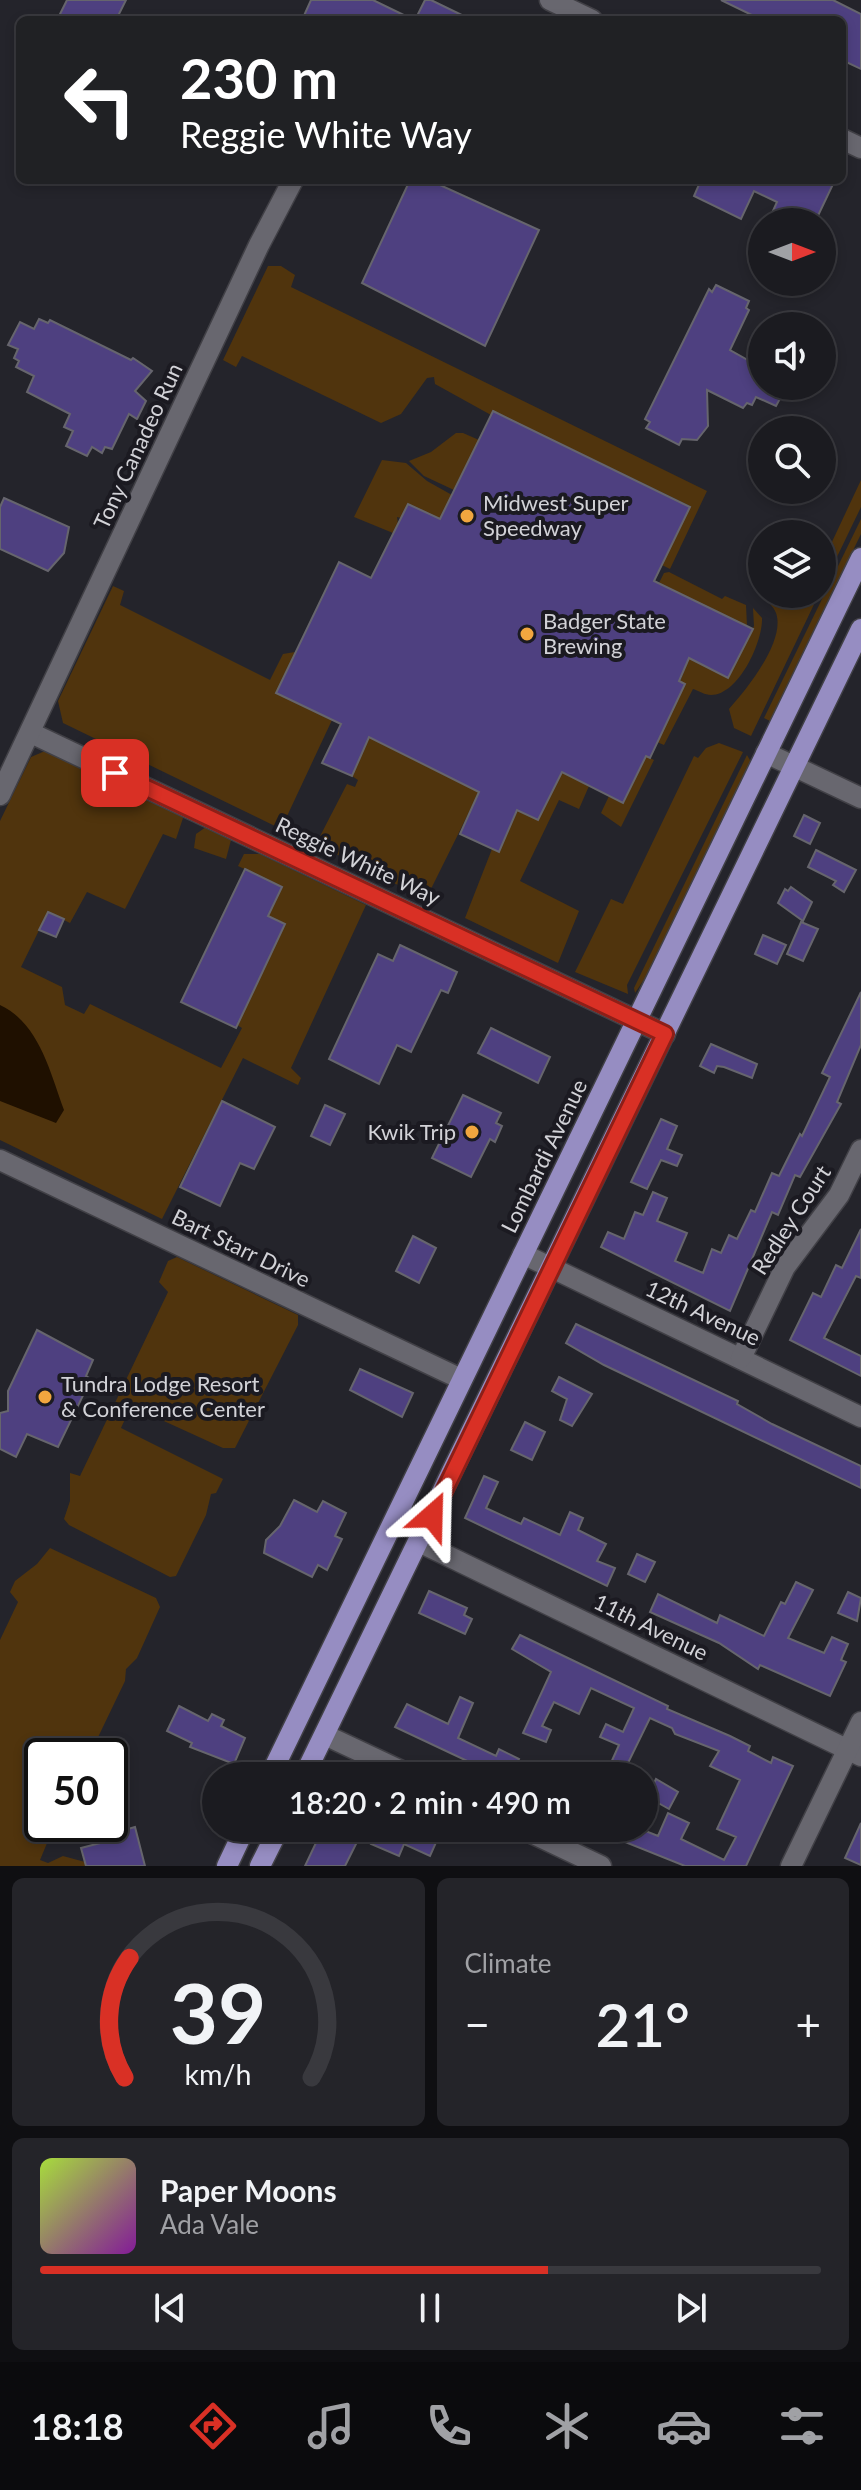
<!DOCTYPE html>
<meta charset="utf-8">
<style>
body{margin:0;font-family:Lato,sans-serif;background:#242429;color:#f1f3f6;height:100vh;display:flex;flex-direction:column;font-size:30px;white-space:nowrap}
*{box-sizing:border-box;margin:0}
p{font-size:26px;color:#a0a1a5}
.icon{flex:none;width:44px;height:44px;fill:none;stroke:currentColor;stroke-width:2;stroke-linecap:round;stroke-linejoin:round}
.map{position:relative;height:1866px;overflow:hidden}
.side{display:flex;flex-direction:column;gap:12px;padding:12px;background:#0f0f12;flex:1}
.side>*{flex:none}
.banner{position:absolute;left:16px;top:16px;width:830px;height:168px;border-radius:12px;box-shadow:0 4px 12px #0003,0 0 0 2px #39393e;background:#202124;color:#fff;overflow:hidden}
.needle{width:52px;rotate:90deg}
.fabs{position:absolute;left:748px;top:208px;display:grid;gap:16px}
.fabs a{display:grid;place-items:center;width:88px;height:88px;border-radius:50%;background:#1b1b20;box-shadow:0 4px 12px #0003,0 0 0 2px #39393e;font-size:40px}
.speed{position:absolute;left:24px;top:1738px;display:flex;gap:16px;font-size:40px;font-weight:700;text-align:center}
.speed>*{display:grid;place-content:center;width:104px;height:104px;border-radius:50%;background:#1b1b20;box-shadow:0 4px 12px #0003,0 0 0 2px #39393e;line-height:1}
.speed .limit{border:4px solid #111;border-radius:12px;background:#fff;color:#111}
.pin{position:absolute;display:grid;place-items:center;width:68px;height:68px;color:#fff;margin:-34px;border-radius:16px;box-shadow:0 4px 12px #0006}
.me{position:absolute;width:88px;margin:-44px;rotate:25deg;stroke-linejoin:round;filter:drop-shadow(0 0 6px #0008)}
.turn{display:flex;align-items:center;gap:28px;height:168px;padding:0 32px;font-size:36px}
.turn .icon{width:104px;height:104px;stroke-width:2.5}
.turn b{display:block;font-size:56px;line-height:68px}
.big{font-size:60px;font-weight:600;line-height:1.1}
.side .card{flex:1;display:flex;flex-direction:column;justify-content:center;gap:12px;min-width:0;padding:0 28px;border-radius:12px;background:#242429}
.side .dial{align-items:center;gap:0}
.dial svg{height:208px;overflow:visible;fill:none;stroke:#39393e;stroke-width:7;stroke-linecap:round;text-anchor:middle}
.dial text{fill:#f1f3f6;stroke:none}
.song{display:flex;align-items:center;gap:24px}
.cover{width:96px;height:96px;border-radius:12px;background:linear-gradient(135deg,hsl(80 70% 55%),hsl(290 70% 35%))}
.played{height:8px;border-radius:4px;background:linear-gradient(90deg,#d93025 65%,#39393e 65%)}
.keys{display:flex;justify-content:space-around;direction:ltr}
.heat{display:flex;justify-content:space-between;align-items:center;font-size:44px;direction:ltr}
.side .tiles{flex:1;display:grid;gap:12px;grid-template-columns:1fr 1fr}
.card:last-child{grid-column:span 2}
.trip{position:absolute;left:202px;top:1762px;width:456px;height:80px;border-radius:40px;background:#1b1b20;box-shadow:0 4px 12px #0003,0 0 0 2px #39393e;font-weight:600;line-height:80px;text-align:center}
.tab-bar{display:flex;height:128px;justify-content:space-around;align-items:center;background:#0b0b0d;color:#a0a1a5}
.tab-bar .icon{width:56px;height:56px}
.tab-bar .selected{color:#d93025}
.tab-bar b{font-size:36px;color:#f1f3f6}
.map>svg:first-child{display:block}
.green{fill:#50340d}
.water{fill:#1f1000}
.building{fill:#4e4080;stroke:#66656d;stroke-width:2}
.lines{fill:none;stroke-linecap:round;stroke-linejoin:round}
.minor-casing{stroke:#414046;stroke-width:23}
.major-casing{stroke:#414046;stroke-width:23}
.minor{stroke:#68676f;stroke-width:20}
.major{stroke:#968dc2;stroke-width:20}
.route-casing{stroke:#8d1f18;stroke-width:20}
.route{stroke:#d93025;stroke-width:14}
.poi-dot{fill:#f1a63f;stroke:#1b1a21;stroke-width:3}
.labels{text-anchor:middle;stroke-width:8;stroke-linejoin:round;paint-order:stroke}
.street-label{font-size:22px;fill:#d2d2d7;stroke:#1b1a21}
.poi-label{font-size:22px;fill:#d2d2d7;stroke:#1b1a21;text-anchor:start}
</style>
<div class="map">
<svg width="861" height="1866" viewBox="0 0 861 1866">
<rect width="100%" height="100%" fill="#24242b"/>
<g class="green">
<path d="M268 266H281L295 275 291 287 707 491 670 569 662 565 690 506 493 411 491 415 435 384 434 377 427 378 401 414 381 423 242 356 236 367 223 360Z"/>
<path d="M456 433H463L479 440 454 490 424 476 409 461 431 452Z"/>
<path d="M382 460 406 463 427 481 452 495 440 519 408 504 401 518 397 517 398 524 393 533 354 517Z"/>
<path d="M861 480V507L822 588V540L831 544Z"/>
<path d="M861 519V534L770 721 764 718Z"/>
<path d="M669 572 722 599 725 596 746 605 747 626 659 583 664 573Z"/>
<path d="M113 586 124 591 120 605 270 680 283 654 295 652 276 693 332 720 281 829 63 723 58 701Z"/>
<path d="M762 589V594H819L751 736 734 728 729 709C746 690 786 641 776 613 773 605 765 600 760 593Z"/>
<path d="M753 608 762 618C763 641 739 695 711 695 705 695 699 691 693 689L664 745 657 742 689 658 729 677 754 626Z"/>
<path d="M369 737 479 792 426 899 316 844 347 784 355 787 358 780 352 776Z"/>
<path d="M719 743 743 752 627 985 628 994 575 972 611 899 623 904 694 756 698 758 706 748Z"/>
<path d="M45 751 180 813 183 818 176 839 163 834 125 909 87 892 70 923 48 912 21 967 62 987 65 1005 84 1014 90 1004 221 1068 242 1028 237 1025 285 924 268 916 282 887 238 866 244 854H260L366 905 291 1068 301 1078 298 1085 243 1058 162 1219 0 1140V821L31 757Z"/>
<path d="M747 755 751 762 647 975 635 993 634 988Z"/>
<path d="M646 756 654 760 621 827 601 813 609 796 624 802Z"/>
<path d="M562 772 589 786 579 809 559 800 520 881 579 911 558 963 465 918 492 849 499 852 517 810 538 820Z"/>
<path d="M206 827 231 840 226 859 194 848 196 834Z"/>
<path d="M177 1257 298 1315V1325L235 1448H223L131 1406 121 1428 223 1479 216 1493 211 1494 206 1515 176 1576 170 1577 69 1525 64 1519 70 1501V1473L80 1476 168 1292 159 1282 168 1261Z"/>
<path d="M50 1548 156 1598 160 1607 137 1658 126 1669 125 1681 89 1756H42V1824H55L40 1860 48 1863 63 1856 85 1862 86 1866H0V1640L18 1602 10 1592 15 1581 37 1564Z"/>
</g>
<path class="water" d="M0 1005C39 1023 50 1072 64 1110L56 1123 0 1101Z"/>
<g class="building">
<path d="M67 0H126L116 20H57Z"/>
<path d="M311 0H373L414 20H302Z"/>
<path d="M425 0H431L472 20H415Z"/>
<path d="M721 0H833L861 14V69L842 60V20H762Z"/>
<path d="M410 180H429L539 230 485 346 362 283Z"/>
<path d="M701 180H835L815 222H768L777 202 754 191 741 219 694 196Z"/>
<path d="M716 285 749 301 746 308 749 310 730 350 762 368V386L782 395 776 406 756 397 752 405 747 403 743 408 707 390 708 426 697 440 682 439 679 445 646 428 650 422 645 419 709 289 712 292Z"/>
<path d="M39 319 48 323 50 320 131 360 133 358 152 371 135 391 146 401 137 419 129 414 112 449 105 447 102 453 92 447 87 456 66 446 73 431 64 427 70 414 27 392 34 376 16 367 19 361 14 358 18 349 8 345 20 322 34 329Z"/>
<path d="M493 411 690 507 654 581 753 629 728 678 689 658 679 681 685 684 650 758 646 756 623 803 562 772 538 820 517 810 499 852 460 834 479 792 369 737 352 776 322 763 341 724 276 693 339 562 371 578 408 504 440 519Z"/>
<path d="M4 498 69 527 64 553 48 571 0 549V507Z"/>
<path d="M804 815 820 823 810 844 794 836Z"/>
<path d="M816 850 856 870 844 892 833 885 836 881 808 867Z"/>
<path d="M245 869 282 887 268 916 285 924 236 1028 181 1002Z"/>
<path d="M791 887 812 902 803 921 778 903 785 889 788 891Z"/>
<path d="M48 912 64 919 56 937 39 930Z"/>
<path d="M801 922 818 929 803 961 787 954Z"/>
<path d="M763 935 786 945 777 964 755 954Z"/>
<path d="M400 945 457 972 448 993 441 990 411 1052 397 1045 379 1084 329 1059 378 954 393 961Z"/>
<path d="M861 992V1045L837 1102 841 1104 800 1177 795 1175 778 1215 772 1212 730 1311 601 1247 608 1232 624 1239 635 1212 643 1215 653 1192 667 1198 657 1221 687 1233 675 1261 703 1273 712 1249 721 1253 729 1235 737 1239 751 1210 755 1212 772 1173 779 1176 800 1134 802 1136 830 1077 822 1073Z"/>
<path d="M491 1028 550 1057 538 1083 478 1053Z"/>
<path d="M711 1044 757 1064 752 1078 724 1067 717 1066 714 1073 700 1066Z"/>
<path d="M463 1095 501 1113 496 1123 502 1126 495 1142 490 1139 471 1177 432 1158Z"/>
<path d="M222 1101 275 1127 254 1169 240 1163 220 1206 180 1187Z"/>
<path d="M325 1105 345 1114 330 1145 311 1136Z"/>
<path d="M661 1119 677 1126 667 1149 682 1155 677 1166 661 1160 647 1189 631 1182Z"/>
<path d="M861 1229V1278L856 1276 824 1338 861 1356V1376L790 1340 813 1293 821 1297 836 1265 842 1268Z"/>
<path d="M413 1236 436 1248 419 1283 396 1271Z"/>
<path d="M576 1324 738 1401 737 1404 772 1424 861 1466V1488L604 1365 566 1343Z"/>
<path d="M37 1330 93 1360 86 1376 91 1379 58 1447 27 1434 16 1457 0 1449V1413L8 1411V1391Z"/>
<path d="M360 1369 413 1393 402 1417 350 1390Z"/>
<path d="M559 1377 592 1394 572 1426 560 1420 567 1399 552 1391Z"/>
<path d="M525 1422 545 1432 532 1460 511 1450Z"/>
<path d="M484 1476 498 1482 486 1508 488 1509 521 1524 524 1518 560 1535 570 1512 583 1518 578 1530 606 1544 597 1561 615 1568 607 1586 465 1518Z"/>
<path d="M294 1500 317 1512 323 1501 346 1513 335 1536 342 1539 327 1570 318 1565 312 1577 264 1553 266 1540 280 1526Z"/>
<path d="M637 1554 655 1562 645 1582 628 1574Z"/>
<path d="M796 1582 813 1590 788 1638 824 1653 832 1637 848 1644 841 1660 846 1662 830 1696 760 1665 758 1669 719 1643 650 1612 658 1594 717 1623 720 1615 764 1636 781 1602 785 1604Z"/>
<path d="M429 1591 467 1608 464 1615 472 1619 465 1634 419 1613Z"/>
<path d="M848 1592 861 1598 857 1621 838 1613Z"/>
<path d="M520 1635 668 1706 667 1709 730 1736 750 1746 748 1751 771 1763 773 1757 793 1766 746 1866H685L620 1840 625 1828H638L658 1836 668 1813 689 1823 681 1839 724 1860 736 1837 717 1829 740 1780 710 1766 719 1751 675 1734 672 1728 650 1718 626 1767 646 1776H605L619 1745 600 1737 606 1724 623 1732 634 1708 591 1688 579 1714 554 1702 542 1726 551 1730 546 1742 523 1733 551 1672 512 1649Z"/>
<path d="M460 1697 473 1703 458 1738 496 1756 499 1749 519 1759 516 1765 539 1776H499L395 1727 407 1704 448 1724Z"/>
<path d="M179 1706 208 1721 212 1714 224 1720 221 1726 245 1738 234 1764 190 1747 192 1743 167 1731Z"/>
<path d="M644 1778 654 1783 656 1779 678 1792 669 1809 644 1795Z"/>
<path d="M861 1823V1865L845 1858Z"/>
<path d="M135 1827 145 1866H86L81 1848 108 1841 106 1835Z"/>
<path d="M323 1828H354L362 1832 345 1866H305Z"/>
<path d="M378 1828H416L438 1838 430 1856 404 1844 399 1856 371 1844Z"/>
</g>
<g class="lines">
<g class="minor-casing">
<g id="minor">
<path d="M550 0 592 20"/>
<path d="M842 139 861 148"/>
<path d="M31 733 665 1034"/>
<path d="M766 753 861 798"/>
<path d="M0 795 259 245 293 180"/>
<path d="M0 1160 461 1379"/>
<path d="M523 1254 861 1417"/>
<path d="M741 1358 785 1267 839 1195 861 1150"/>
<path d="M419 1542 861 1756"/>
<path d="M325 1735 412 1776"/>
<path d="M521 1828 601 1866"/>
<path d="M791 1866 861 1722"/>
</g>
</g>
<g class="major-casing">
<g id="major">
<path d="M270 1776 861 558"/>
<path d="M304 1776 861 629"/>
<path d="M227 1866 245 1828"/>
<path d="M260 1866 279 1828"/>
</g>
</g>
<use href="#minor" class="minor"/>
<use href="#major" class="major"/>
</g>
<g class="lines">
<g class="route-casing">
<path id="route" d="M115 773 665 1034 432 1516"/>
</g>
<use href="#route" class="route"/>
</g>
<g class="poi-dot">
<circle cx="467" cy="516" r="8"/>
<circle cx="527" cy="634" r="8"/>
<circle cx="472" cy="1132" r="8"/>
<circle cx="45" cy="1397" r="8"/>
</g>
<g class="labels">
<g class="street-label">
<text transform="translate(138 446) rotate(-65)" y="8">Tony Canadeo Run</text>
<text transform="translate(358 861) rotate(25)" y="8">Reggie White Way</text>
<text transform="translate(544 1156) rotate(-64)" y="8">Lombardi Avenue</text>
<text transform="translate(791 1220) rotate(-57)" y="8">Redley Court</text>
<text transform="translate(241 1248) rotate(26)" y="8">Bart Starr Drive</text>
<text transform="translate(703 1313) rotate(25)" y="8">12th Avenue</text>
<text transform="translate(651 1627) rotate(26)" y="8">11th Avenue</text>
</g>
<g class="poi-label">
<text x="483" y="511">Midwest Super<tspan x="483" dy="25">Speedway</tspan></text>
<text x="543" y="629">Badger State<tspan x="543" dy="25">Brewing</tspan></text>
<text x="456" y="1140" text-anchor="end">Kwik Trip</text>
<text x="61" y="1392">Tundra Lodge Resort<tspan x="61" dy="25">&amp; Conference Center</tspan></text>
</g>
</g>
</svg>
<div class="fabs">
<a><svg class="needle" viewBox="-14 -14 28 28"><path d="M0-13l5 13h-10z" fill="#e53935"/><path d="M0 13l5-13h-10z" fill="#a0a1a5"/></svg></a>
<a><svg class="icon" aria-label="sound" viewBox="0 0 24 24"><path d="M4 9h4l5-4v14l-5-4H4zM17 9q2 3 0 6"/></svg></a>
<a><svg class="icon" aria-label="search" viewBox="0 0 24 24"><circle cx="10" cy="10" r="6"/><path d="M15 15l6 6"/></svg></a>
<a><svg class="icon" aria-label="layers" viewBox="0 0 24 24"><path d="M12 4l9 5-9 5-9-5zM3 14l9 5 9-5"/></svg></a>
</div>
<div class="speed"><div class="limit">50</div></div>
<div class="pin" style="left:115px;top:773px;background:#d93025"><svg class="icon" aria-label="arrive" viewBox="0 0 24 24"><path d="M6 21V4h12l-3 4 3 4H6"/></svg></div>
<svg class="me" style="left:432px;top:1516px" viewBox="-20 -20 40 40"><path d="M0-17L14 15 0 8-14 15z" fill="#d93025" stroke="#fff" stroke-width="4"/></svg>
<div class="trip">18:20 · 2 min · 490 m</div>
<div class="banner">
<div class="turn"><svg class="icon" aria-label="left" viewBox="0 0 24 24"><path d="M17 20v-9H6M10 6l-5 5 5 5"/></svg><div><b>230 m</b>Reggie White Way</div></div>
</div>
</div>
<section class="side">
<div class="tiles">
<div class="card dial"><svg viewBox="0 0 100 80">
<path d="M14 69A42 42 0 1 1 86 69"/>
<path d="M14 69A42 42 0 0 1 16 23" stroke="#d93025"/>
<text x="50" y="56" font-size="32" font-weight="700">39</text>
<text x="50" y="72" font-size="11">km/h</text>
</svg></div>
<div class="card"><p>Climate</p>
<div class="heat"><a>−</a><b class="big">21°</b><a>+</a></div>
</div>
<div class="card">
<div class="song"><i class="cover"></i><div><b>Paper Moons</b><p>Ada Vale</p></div></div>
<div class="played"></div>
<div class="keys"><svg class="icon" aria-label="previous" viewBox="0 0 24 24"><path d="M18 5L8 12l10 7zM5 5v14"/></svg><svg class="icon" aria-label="pause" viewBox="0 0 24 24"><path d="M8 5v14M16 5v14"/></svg><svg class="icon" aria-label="next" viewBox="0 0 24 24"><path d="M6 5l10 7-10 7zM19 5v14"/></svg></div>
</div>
</div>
</section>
<nav class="tab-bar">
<b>18:18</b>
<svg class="icon selected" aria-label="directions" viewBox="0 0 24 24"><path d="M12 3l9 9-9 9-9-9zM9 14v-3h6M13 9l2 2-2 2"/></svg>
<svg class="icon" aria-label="music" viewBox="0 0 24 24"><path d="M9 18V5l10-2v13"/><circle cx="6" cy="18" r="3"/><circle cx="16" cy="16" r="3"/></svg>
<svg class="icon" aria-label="phone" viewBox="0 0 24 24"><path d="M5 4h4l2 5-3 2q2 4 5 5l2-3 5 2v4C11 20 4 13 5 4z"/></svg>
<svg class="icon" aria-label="climate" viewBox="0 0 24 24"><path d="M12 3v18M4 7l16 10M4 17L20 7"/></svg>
<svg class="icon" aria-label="car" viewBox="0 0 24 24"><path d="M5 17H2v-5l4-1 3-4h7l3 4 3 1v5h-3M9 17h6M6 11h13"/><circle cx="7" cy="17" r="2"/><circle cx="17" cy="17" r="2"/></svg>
<svg class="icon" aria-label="filters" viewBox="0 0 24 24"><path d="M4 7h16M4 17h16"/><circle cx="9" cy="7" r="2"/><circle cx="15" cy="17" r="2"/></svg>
</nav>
